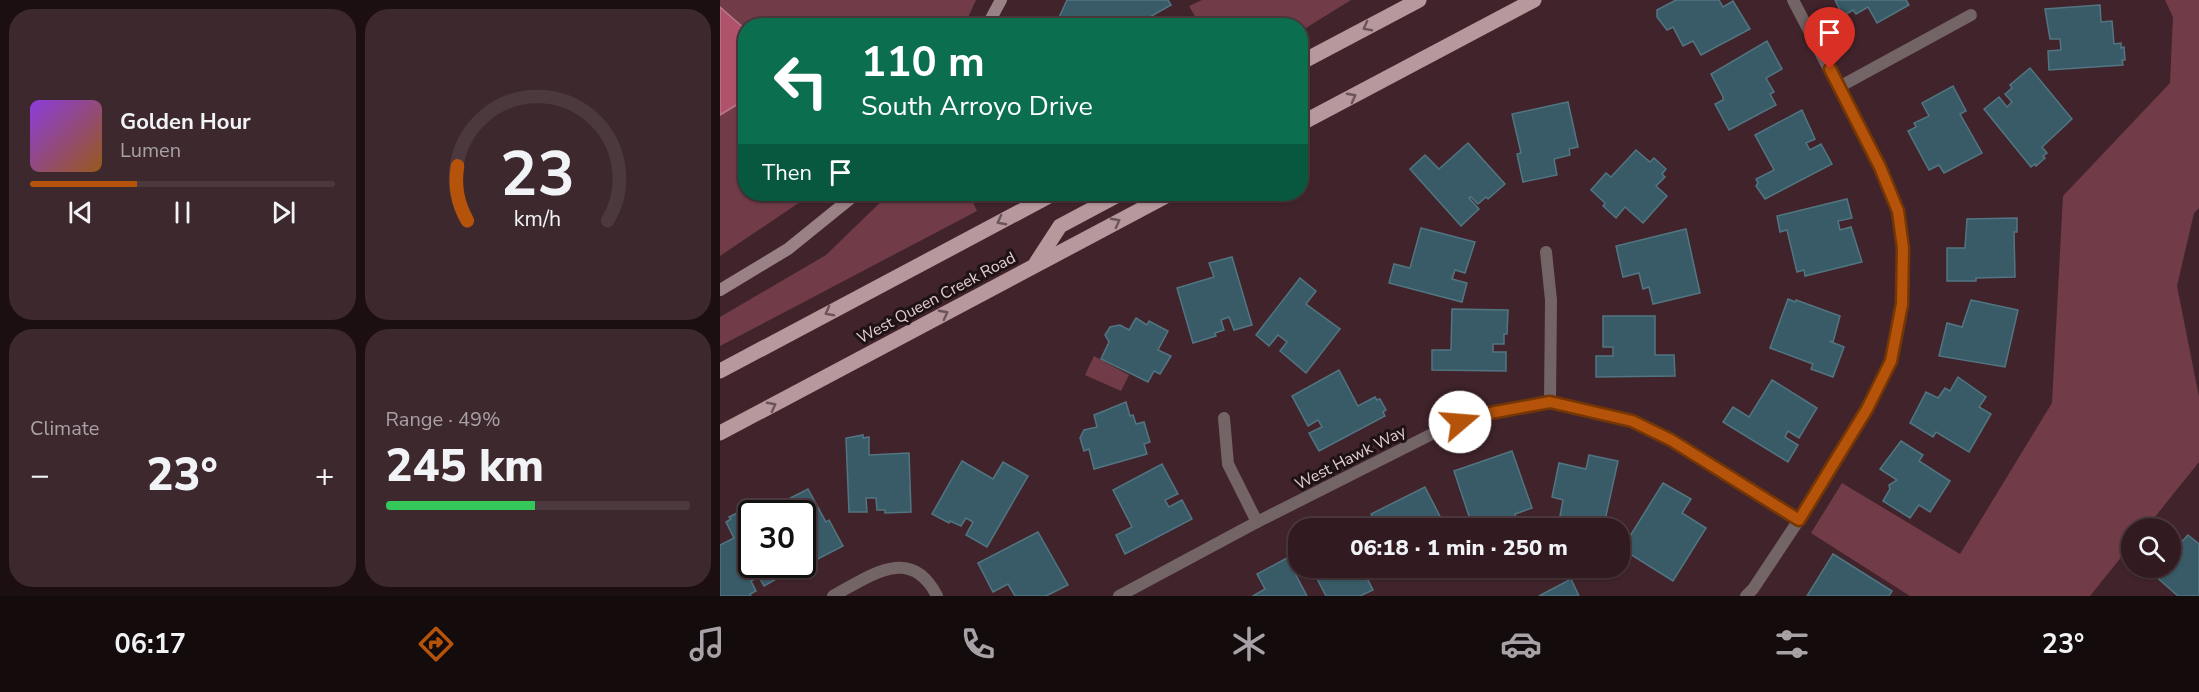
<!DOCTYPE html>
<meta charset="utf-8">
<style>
body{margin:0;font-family:"Nunito Sans",sans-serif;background:#3d282d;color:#f1f3f6;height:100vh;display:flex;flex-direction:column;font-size:22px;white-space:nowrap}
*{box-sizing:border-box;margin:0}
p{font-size:20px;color:#a8a1a5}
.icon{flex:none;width:33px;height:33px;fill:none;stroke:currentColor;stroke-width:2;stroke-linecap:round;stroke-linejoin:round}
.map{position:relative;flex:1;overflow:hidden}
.details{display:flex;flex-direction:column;gap:9px;padding:9px;background:#1b0f12;width:720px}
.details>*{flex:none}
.guide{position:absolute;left:18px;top:18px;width:570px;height:183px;border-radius:24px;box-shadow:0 2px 4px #0004,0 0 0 2px #4c393e;background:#0b6e4f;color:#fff;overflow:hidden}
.buttons{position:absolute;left:1401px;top:518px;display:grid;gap:12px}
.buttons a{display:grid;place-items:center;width:60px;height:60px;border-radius:50%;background:#311b20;box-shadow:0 2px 4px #0004,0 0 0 2px #4c393e;font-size:30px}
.speed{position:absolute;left:18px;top:500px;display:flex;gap:12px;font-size:30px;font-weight:700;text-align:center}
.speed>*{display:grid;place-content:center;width:78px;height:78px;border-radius:50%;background:#311b20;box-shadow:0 2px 4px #0004,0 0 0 2px #4c393e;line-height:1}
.speed .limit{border:3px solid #111;border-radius:9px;background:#fff;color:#111}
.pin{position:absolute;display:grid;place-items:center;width:51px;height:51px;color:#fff;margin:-62px -26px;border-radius:50% 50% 50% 0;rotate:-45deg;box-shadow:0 0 6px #0007}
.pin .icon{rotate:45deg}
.me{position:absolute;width:66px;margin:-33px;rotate:72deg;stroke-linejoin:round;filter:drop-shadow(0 0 4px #0008)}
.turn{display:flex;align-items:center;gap:21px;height:126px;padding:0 24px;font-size:27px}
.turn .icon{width:78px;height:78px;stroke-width:2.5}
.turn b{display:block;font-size:42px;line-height:51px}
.then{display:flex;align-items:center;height:57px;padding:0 24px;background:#0003;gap:12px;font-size:22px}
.big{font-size:45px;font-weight:800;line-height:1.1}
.details .widget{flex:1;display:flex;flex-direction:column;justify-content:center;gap:9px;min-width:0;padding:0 21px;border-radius:24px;background:#3d282d}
.details .dial{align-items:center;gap:0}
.dial svg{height:156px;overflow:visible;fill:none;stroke:#4c393e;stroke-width:7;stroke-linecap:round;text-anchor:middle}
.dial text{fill:#f1f3f6;stroke:none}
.song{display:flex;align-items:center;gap:18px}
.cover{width:72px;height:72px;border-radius:9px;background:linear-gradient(135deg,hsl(270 70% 55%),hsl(30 70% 35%))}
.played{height:6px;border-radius:3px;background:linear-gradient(90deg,#b45309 35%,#4c393e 35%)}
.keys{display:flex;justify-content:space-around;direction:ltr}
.heat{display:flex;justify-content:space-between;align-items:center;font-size:33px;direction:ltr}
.charge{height:9px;border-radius:4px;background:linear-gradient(90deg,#34c759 49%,#4c393e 0)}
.details .tiles{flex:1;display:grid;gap:9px;grid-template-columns:repeat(2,1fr)}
.trip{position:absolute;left:568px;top:518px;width:342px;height:60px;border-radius:24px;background:#311b20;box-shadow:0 2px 4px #0004,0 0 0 2px #4c393e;font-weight:800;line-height:60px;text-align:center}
.tabs{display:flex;height:96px;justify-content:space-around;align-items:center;background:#140b0d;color:#a8a1a5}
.tabs .icon{width:42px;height:42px}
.tabs .selected{color:#b45309}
.tabs b{font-size:27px;color:#f1f3f6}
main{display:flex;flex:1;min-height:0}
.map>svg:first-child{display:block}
.green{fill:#713c48}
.water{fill:#af536b;stroke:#be788a;stroke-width:1.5}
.building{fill:#385b67;stroke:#527582;stroke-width:1.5}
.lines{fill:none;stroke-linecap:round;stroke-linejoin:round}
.street{stroke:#736466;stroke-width:12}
.secondary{stroke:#9a8186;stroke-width:12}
.primary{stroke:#b7989d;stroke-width:15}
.oneway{stroke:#6b5559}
.route-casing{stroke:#753606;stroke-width:15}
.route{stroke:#b45309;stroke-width:10}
.labels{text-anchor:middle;stroke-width:6;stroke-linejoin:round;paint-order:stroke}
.street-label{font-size:16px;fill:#e2ced1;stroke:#1f1215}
</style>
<main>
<section class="details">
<div class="tiles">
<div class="widget">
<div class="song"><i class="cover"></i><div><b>Golden Hour</b><p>Lumen</p></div></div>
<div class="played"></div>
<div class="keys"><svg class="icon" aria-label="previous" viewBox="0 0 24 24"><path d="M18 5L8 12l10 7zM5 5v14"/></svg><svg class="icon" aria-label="pause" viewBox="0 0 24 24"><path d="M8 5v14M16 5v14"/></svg><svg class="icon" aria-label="next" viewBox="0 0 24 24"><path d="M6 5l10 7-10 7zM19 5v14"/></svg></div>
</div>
<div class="widget dial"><svg viewBox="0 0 100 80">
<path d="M14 69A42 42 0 1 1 86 69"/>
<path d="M14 69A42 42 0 0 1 9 41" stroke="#b45309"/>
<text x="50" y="56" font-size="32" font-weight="700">23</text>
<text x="50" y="72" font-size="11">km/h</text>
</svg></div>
<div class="widget"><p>Climate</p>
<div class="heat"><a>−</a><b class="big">23°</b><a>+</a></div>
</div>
<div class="widget"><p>Range · 49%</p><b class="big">245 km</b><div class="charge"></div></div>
</div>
</section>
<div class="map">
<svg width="1479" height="596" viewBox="0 0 1479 596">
<rect width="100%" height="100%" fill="#41242b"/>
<g class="green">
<path d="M0 0H256L244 26H26L25 29 0 7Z"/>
<path d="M482 0H631L581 31 580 26 480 25 469 6Z"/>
<path d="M1445 0H1479V208L1474 213 1457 286 1479 397V462L1426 528H1412L1411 545 1370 596H1190L1091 533 1122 483 1240 554 1332 403 1343 196 1450 83 1453 17Z"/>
<path d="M25 99 26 194H92L0 256V115Z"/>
<path d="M169 194H249L257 211 0 346V317L106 255Z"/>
<path d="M374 356 409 375 401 391 365 375Z"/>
</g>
<path class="water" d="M0 7 25 29 26 99 0 115Z"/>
<g class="building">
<path d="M347 0H448L451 5 414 26H339L337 22Z"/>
<path d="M956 0H999L1003 7 1013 1 1030 29 981 55 973 41 963 46 953 27 947 30 937 17V10Z"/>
<path d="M1115 0H1186L1189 5 1157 23 1148 7 1136 14 1133 10 1123 16Z"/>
<path d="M1380 5 1381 22 1392 21 1394 44 1401 43V48L1404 47 1405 60H1402L1403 65 1329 70 1328 51 1341 50 1340 39H1330L1325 9Z"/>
<path d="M1047 41 1062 69 1046 78 1054 92 1050 94 1056 105 1009 130 995 104 1003 100V97L991 74Z"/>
<path d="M1310 68 1352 119 1322 147 1327 153 1323 156 1325 158 1316 166 1315 164 1311 167 1264 109 1279 97 1287 107 1292 102 1285 94 1292 88 1290 85Z"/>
<path d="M1233 86 1246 111 1240 114 1262 153 1224 173 1219 165 1209 170 1188 131 1196 127 1194 123 1209 116 1202 103Z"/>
<path d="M848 102 858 147 849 149 850 155 834 159 837 175 803 182 797 154 801 153 792 114Z"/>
<path d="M1082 110 1095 139 1086 143 1090 150 1101 144 1112 164 1045 199 1036 186 1038 183 1036 179 1054 170 1035 135Z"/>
<path d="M748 143 785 184 768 199 766 197 758 204 751 197 749 198 759 209 741 226 690 169 705 155 719 169Z"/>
<path d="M916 150 930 162 934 158 946 169 942 174 945 177 936 186 947 196 923 223 905 207 896 218 883 206 885 203 871 190 886 173 891 177Z"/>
<path d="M1127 199 1132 218 1118 221 1120 230 1131 227 1142 262 1085 276 1084 270 1077 272 1067 230 1060 232 1057 216Z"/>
<path d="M1297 218V232H1294L1295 277 1256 278V281H1227V248H1245L1247 219Z"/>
<path d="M701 228 755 242 745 273 735 270 732 279 747 283 742 302 669 283 674 264 690 268Z"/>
<path d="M966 229 980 293 933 304 929 287 923 289 919 273 903 277 896 246Z"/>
<path d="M512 257 532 325 514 330 509 317 501 320 504 330 495 333 496 336 473 343 457 288 494 277 489 263Z"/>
<path d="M580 278 596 291 586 304 620 329 586 373 560 351 567 342 558 335 549 346 536 335Z"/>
<path d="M1068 299 1075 302 1076 300 1120 316 1113 342 1109 341 1124 347 1113 377 1091 369 1093 364 1050 348Z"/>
<path d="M1251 300 1298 310 1285 367 1219 356 1227 323 1242 327Z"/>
<path d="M732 309 788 310 787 334H784V344H773V352H786V371L712 370V350H731Z"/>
<path d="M883 316H935V355H954L955 376 876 377V356H893V347H883Z"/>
<path d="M416 318 427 325 429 321 448 331 438 350 451 356 440 374 434 371 428 382 381 359 389 342 385 335 390 327 400 325 409 330Z"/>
<path d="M619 370 638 406 655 397 657 400 660 399 666 410 663 412 665 416 599 451 589 433 602 427 598 420 588 426 572 396Z"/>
<path d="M1238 377 1266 397 1259 407 1271 414 1249 452 1216 432 1213 437 1190 423 1206 392 1218 398 1225 388 1230 391Z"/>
<path d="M1052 380 1097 408 1079 438 1068 431 1065 437 1078 445 1068 462 1003 422 1013 407 1029 417Z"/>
<path d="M406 402 410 416 413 415 416 424 424 422 430 442 424 444 427 454 374 469 369 449 364 451 360 438 364 430 377 427 374 415Z"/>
<path d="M143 435V438L149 437V455L189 453 191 512 165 513V510H157L156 498H146L147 512H129L126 438Z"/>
<path d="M1181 441 1203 455 1199 461 1230 481 1210 512 1199 505 1190 518 1163 501 1170 489 1169 485 1177 480 1160 469Z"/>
<path d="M792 451 812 508 795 514 799 527 797 528H753L734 471Z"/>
<path d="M869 455 898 461 884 525 840 516 843 500 832 497 839 463 866 469Z"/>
<path d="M242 461 273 479 283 462 308 476 267 547 246 535 253 522 246 518 241 526 230 521 229 523 212 514Z"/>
<path d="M442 464 458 494 445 500 449 507 462 500 472 519 405 554 396 535 412 527 393 490Z"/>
<path d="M943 483 971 499 962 513 986 528 953 581 902 549Z"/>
<path d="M705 487 726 528H658L651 514Z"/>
<path d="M88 489 106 522 109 520 123 546 92 562 82 547V513L35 512 48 506 49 509Z"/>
<path d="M19 512 21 515 26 512 32 524V564H53L60 577 44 586 39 577 31 581 36 591 30 594 31 596H0V545L14 538 6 522 11 519 9 517Z"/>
<path d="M318 532 348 585 326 596H295L288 584 273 592 258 563Z"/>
<path d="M1468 535 1479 544V596H1458L1433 574 1439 567H1450V554Z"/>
<path d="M1113 554 1172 591 1169 596H1087Z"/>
<path d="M567 558 587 596H533L545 589 537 574Z"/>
<path d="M591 567H660L663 573 648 580 653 590 640 596H606Z"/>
<path d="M678 567H702L683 577Z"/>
<path d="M851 579 859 596H819Z"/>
</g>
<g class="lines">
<g class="street">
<path d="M1119 87 1251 15"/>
<path d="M826 252 831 300 830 402"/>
<path d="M504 418 508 464 537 522"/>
<path d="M113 596C150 576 191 544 217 596"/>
<path d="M399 596 537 522 710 435 754 416 830 402 912 421 951 440 1079 520"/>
<path d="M1026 596 1033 589 1102 485 1147 409 1171 361 1182 304 1183 248 1178 211 1160 167 1073 0"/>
</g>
<g class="secondary">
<path d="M267 26 281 0"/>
<path d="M0 290 68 249 136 194"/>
</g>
<g class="primary">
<path d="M580 63 699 0"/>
<path d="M580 124 814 0"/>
<path d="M316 263 340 226 400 194"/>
<path d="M0 371 333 194"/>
<path d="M0 433 450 194"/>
</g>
</g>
<defs><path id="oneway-chevron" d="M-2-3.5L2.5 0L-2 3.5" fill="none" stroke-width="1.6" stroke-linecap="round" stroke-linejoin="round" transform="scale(1.5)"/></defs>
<g class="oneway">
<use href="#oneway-chevron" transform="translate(647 27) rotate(152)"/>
<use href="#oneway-chevron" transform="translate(632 97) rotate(-28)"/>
<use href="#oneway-chevron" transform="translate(281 221) rotate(152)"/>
<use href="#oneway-chevron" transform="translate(396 222) rotate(-28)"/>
<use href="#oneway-chevron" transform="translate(109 312) rotate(152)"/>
<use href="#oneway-chevron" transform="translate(224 314) rotate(-28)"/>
<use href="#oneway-chevron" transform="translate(52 406) rotate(-28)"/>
</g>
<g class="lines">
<g class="route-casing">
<path id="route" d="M740 422 754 416 830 402 912 421 951 440 1079 520 1147 409 1171 361 1182 304 1183 248 1178 211 1160 167 1110 69"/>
</g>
<use href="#route" class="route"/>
</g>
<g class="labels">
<g class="street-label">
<text transform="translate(216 297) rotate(-28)" y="6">West Queen Creek Road</text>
<text transform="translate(630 457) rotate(-27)" y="6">West Hawk Way</text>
</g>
</g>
</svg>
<div class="buttons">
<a><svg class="icon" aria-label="search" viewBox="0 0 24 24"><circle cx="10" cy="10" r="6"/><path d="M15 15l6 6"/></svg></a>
</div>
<div class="speed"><div class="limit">30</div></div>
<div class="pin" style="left:1110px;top:69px;background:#d93025"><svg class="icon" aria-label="arrive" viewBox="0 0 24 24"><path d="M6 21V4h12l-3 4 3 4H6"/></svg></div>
<svg class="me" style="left:740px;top:422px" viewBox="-20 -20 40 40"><circle r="19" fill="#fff"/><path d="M0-13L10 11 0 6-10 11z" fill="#b45309"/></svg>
<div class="trip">06:18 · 1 min · 250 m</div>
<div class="guide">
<div class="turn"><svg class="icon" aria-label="left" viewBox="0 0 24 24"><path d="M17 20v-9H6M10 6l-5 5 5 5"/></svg><div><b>110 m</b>South Arroyo Drive</div></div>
<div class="then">Then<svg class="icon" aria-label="arrive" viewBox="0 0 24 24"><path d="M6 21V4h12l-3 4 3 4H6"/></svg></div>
</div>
</div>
</main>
<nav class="tabs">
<b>06:17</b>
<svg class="icon selected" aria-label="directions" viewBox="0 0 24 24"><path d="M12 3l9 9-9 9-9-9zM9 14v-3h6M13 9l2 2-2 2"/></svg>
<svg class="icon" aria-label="music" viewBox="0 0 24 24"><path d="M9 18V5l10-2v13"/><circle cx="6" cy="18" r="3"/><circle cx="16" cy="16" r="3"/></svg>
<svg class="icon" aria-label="phone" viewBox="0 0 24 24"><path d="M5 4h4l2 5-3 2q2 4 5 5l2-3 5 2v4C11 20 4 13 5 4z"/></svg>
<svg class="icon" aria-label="climate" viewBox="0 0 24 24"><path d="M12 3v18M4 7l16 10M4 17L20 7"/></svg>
<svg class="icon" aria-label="car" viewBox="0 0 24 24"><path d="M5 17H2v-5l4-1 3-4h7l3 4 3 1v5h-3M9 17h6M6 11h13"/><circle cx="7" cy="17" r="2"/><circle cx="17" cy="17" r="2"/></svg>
<svg class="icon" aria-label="filters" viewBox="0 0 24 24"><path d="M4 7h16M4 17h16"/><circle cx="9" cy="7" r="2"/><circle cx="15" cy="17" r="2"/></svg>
<b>23°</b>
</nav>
